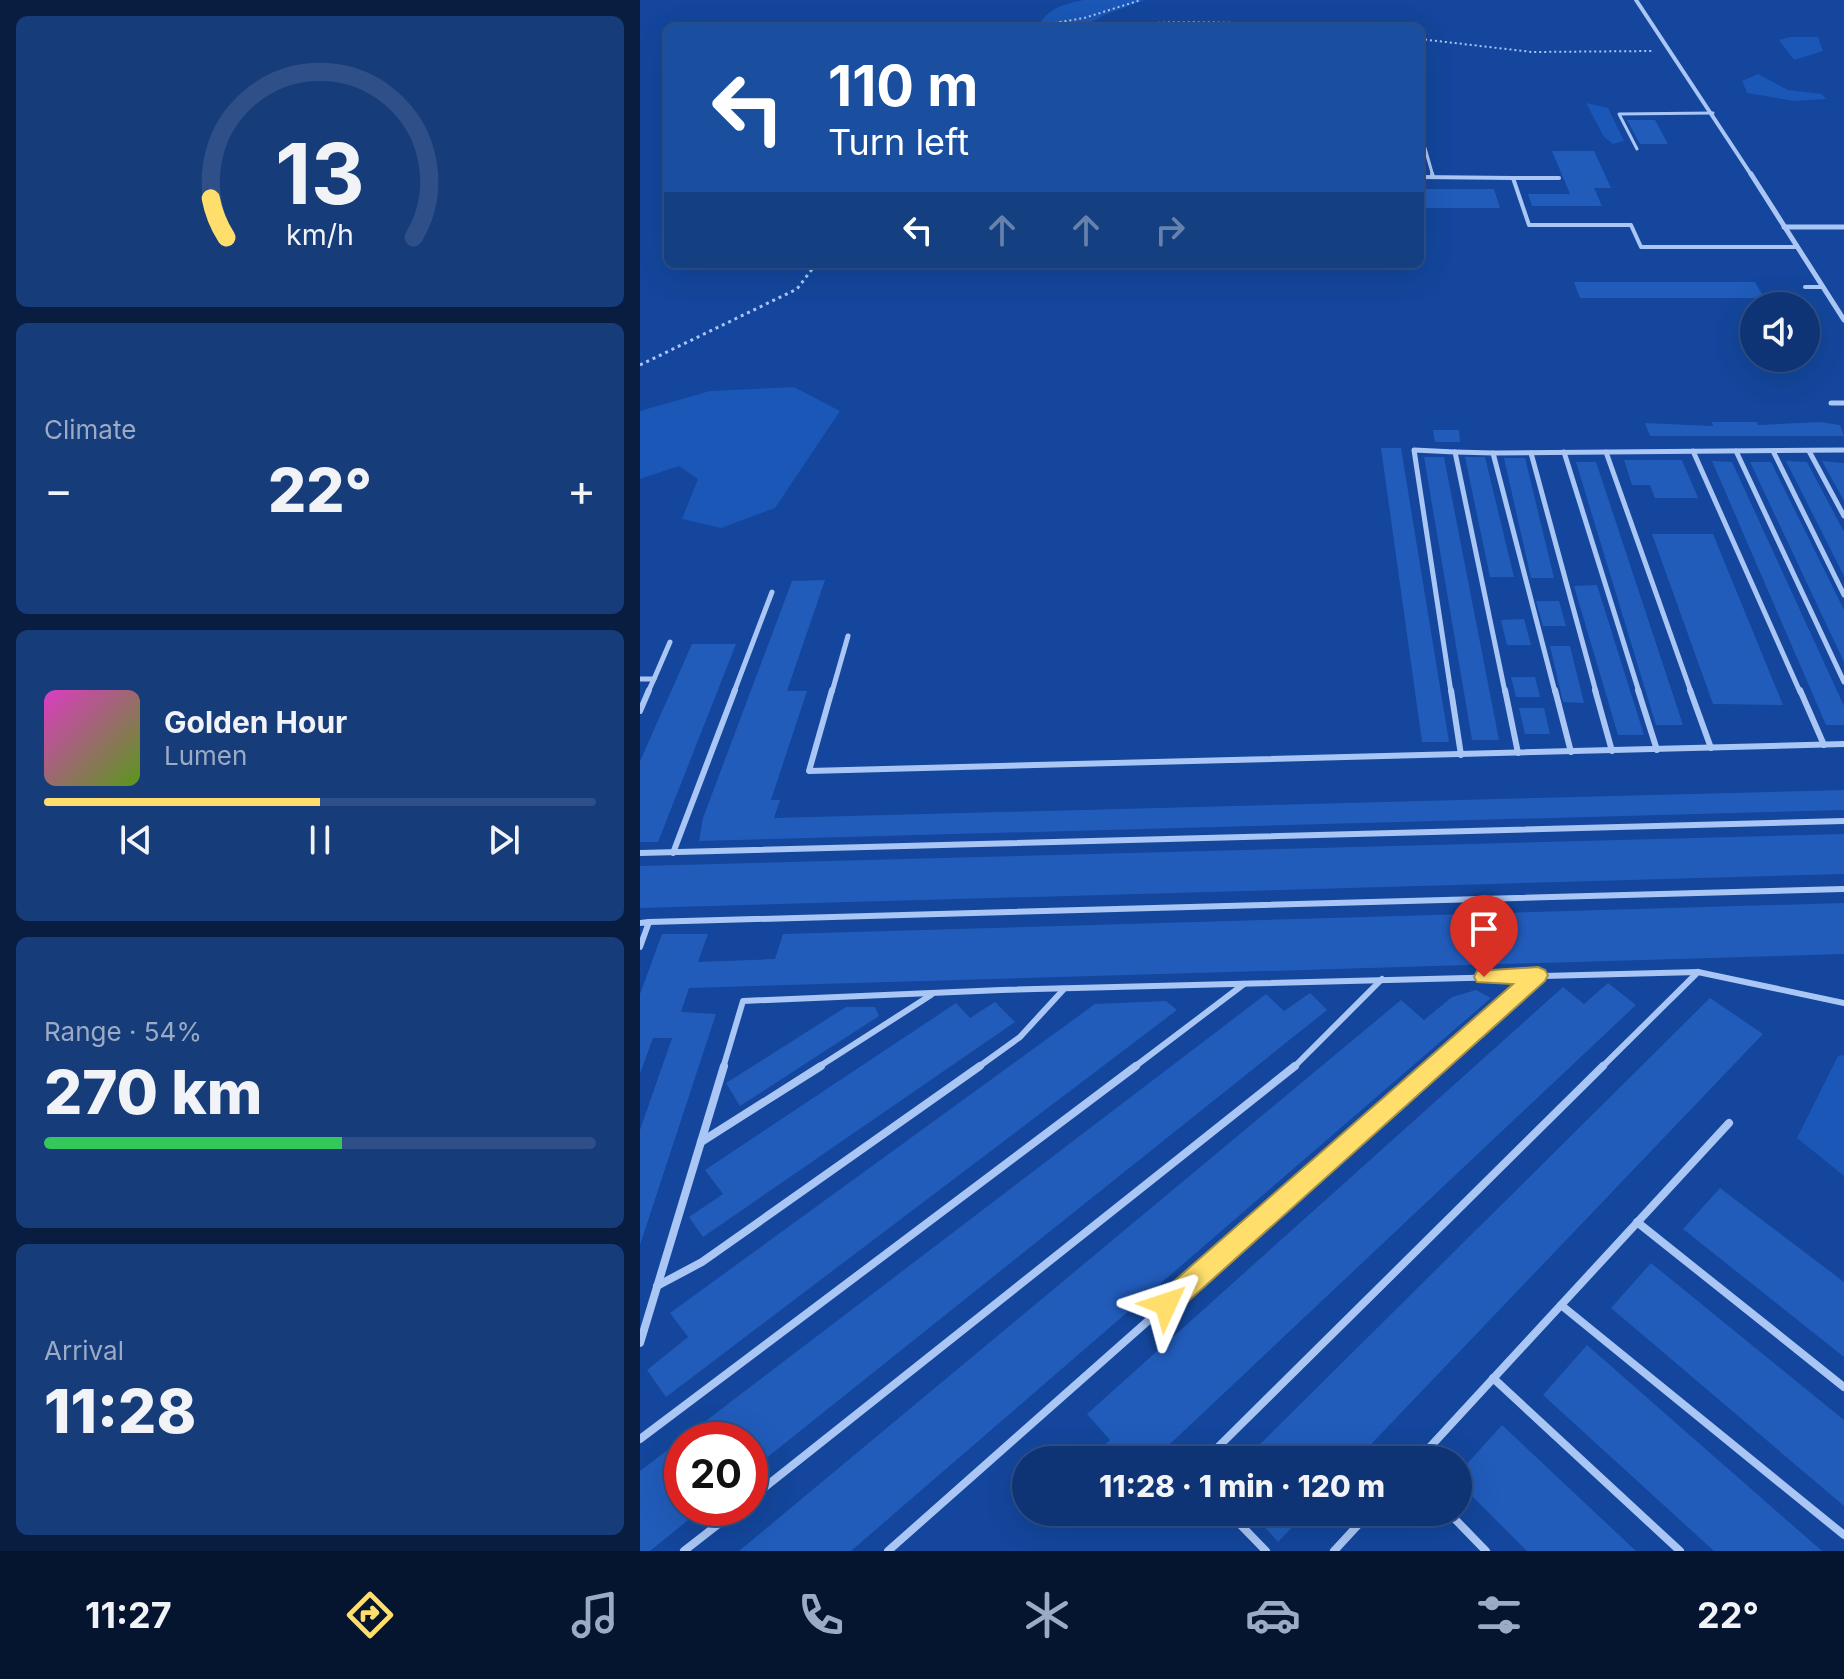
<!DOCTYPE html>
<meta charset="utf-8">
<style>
body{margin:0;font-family:Inter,sans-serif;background:#173c7a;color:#f1f3f6;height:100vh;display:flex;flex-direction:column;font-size:30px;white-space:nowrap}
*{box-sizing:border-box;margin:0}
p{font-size:26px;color:#9baac5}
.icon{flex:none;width:44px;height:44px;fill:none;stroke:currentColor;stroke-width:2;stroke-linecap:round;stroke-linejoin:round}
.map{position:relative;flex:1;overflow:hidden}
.sheet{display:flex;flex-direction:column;gap:16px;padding:16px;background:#081d40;width:640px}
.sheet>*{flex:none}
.top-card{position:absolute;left:24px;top:24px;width:760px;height:244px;border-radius:12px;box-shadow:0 8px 32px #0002,0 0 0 2px #2e4f87;background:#1a4fa0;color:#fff;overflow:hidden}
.controls{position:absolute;left:1100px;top:292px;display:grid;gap:16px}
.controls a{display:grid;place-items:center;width:80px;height:80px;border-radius:50%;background:#0e3475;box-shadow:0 8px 32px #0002,0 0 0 2px #2e4f87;font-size:40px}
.speed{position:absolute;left:24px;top:1422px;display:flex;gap:16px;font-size:40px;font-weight:700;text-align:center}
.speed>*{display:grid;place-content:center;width:104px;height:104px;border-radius:50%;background:#0e3475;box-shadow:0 8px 32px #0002,0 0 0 2px #2e4f87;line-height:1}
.speed .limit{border:12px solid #d22;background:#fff;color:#111}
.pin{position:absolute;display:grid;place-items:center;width:68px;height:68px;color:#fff;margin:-82px -34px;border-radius:50% 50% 50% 0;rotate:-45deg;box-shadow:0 0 8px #0007}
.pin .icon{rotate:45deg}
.me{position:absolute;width:88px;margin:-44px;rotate:48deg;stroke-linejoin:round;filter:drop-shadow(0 0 6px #0008)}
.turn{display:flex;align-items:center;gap:28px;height:168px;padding:0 32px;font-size:36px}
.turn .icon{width:104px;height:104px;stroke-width:2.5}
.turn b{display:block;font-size:56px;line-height:68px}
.lanes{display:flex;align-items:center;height:76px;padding:0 32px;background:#0003;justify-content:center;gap:40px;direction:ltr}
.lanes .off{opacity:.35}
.big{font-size:60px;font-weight:800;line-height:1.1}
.sheet .widget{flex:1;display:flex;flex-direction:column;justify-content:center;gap:12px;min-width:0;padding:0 28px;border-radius:12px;background:#173c7a}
.sheet .dial{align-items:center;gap:0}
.dial svg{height:208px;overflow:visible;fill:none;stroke:#2e4f87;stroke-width:7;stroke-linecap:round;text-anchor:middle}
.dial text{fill:#f1f3f6;stroke:none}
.song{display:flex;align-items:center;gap:24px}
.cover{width:96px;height:96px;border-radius:12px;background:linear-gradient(135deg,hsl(310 70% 55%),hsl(90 70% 35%))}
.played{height:8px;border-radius:4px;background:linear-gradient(90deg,#ffde6b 50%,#2e4f87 50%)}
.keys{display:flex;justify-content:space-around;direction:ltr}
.heat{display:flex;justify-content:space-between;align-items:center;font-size:44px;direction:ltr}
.charge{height:12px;border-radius:6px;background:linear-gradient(90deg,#34c759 54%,#2e4f87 0)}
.trip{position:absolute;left:372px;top:1446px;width:460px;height:80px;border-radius:40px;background:#0e3475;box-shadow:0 8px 32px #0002,0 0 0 2px #2e4f87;font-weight:800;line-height:80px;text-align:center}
.menu{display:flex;height:128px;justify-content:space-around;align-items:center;background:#06152f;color:#9baac5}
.menu .icon{width:56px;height:56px}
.menu .on{color:#ffde6b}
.menu b{font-size:36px;color:#f1f3f6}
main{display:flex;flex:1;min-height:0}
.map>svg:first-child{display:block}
.green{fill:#1b57b6}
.building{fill:#215cbb}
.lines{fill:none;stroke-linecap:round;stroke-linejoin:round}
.path-far1{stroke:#a9c6f4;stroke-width:2;stroke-dasharray:2 3;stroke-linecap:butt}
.path{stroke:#a9c6f4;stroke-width:3;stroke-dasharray:3 4;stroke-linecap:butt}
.lane-far4{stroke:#a9c6f4;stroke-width:3}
.lane-far3{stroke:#a9c6f4;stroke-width:4}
.lane-far2{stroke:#a9c6f4;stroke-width:5}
.lane-far1{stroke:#a9c6f4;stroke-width:6}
.lane{stroke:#a9c6f4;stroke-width:8}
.street-far1{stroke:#a9c6f4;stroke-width:4}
.street{stroke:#a9c6f4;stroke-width:5}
.route{fill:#ffde6b;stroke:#a69046;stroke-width:2}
</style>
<main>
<section class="sheet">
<div class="widget dial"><svg viewBox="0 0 100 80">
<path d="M14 69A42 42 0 1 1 86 69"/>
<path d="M14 69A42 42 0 0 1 8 54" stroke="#ffde6b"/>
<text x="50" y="56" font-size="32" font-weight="700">13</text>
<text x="50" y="72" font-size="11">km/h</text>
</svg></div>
<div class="widget"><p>Climate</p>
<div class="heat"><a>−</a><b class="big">22°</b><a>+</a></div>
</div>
<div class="widget">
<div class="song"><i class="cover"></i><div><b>Golden Hour</b><p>Lumen</p></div></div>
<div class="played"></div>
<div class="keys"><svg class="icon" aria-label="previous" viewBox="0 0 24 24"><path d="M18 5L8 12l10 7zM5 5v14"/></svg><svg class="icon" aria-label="pause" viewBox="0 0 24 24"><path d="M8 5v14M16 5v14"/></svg><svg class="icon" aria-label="next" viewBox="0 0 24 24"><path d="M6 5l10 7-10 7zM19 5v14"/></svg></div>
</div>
<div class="widget"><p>Range · 54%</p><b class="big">270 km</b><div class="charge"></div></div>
<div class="widget"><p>Arrival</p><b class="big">11:28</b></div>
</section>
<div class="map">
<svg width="1204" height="1551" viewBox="0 0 1204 1551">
<rect width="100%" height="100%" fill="#13469c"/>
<g class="green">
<path d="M444 0H505L464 15 445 26 508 28H398C405 9 426 3 444 0Z"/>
<path d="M1150 37H1178L1183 51 1154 60 1139 40Z"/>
<path d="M1118 74 1148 90 1182 94 1186 99 1154 101 1107 93 1102 81Z"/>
<path d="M946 103 968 108 984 141 973 144 964 137Z"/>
<path d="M154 387 200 411 135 508 81 528 42 519 58 479 39 466 0 479V411L70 391Z"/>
<path d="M1204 1055V1176L1157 1138 1198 1056Z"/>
</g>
<g class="building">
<path d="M987 120H1015L1028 144H1000Z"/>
<path d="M912 151H954L971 188H954L962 206H892L888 194H930Z"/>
<path d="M780 189H854L860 208H780Z"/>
<path d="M934 282H1115L1124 298H940Z"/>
<path d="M1072 422H1117L1118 425 1180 422 1200 425 1204 436H1010L1005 423 1073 426Z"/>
<path d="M793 430H819L820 442H795Z"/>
<path d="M741 448H761L809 742H782Z"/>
<path d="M784 457H804L859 740H832Z"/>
<path d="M825 457H845L874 577H850Z"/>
<path d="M864 458H885L914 578H891Z"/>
<path d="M984 460H1042L1058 498H1015L1010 485H992Z"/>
<path d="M1072 461 1092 462 1204 706V725H1186Z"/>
<path d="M1146 461 1167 462 1204 532V576Z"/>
<path d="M1182 461 1204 463V501Z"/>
<path d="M936 462H956L1043 725H1016Z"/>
<path d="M1110 462H1131L1204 610V662Z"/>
<path d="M1012 534H1073L1143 705 1073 704Z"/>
<path d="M185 580 147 691H167L131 800H140L134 818 1204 790V810L59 841 63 818 152 581Z"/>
<path d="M957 585 1004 735H978L934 586Z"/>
<path d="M896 601H919L926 626H903Z"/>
<path d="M884 619 891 645H867L861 620Z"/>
<path d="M52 644H96L18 842H0V761Z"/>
<path d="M910 646H930L944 703 923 702Z"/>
<path d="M871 677H895L900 697H876Z"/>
<path d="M879 708H904L910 734H885Z"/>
<path d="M1204 834V874L0 908V866Z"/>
<path d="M1204 903V954L49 988 41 1012 76 1014 0 1245V1130L32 1038H13L0 1074V994L22 934H68L58 962 135 959 143 934Z"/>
<path d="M968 983 996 1005 513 1460H448L470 1440 447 1414 923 987 944 1004Z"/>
<path d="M836 990 851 998 211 1551H99L761 1000 784 1020 812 997Z"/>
<path d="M670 993 687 1010 110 1471V1440H42V1508H63L10 1551H0V1471L626 994 644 1011Z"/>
<path d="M1070 998 1123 1034 716 1460H604Z"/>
<path d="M526 1001 537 1010 26 1397 7 1370 48 1337 30 1313 455 1004Z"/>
<path d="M355 1002 375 1022 63 1237 49 1217 83 1194 65 1170 316 1003 330 1018Z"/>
<path d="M206 1007H235L239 1016 100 1106 86 1083Z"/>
<path d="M1080 1188 1204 1282V1357L1043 1229Z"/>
<path d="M1011 1263 1204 1420V1506L971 1308Z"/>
<path d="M947 1345 1182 1551H1074L903 1395Z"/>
<path d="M862 1425 996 1551H887L818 1482V1474Z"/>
<path d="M611 1512H667L638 1542Z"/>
</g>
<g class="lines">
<g class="path-far1">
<path d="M385 28 444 18 501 0"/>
<path d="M448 28C539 17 632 25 723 28"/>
<path d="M780 39 892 52 1014 51"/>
</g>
<path class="path" d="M0 365 157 289 176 264"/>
<g class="lane-far4">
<path d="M785 148 793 176"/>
<path d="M997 149 979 114 1073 113"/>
</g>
<g class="lane-far3">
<path d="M792 174 793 177"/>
<path d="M780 177 873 178 889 225H991L1001 247H1156"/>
<path d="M873 178H919"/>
<path d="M1165 287H1183"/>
</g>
<g class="lane-far2">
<path d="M1191 403H1204"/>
<path d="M1053 451 1160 692"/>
<path d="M1096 451 1204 682"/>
<path d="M1133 451 1204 595"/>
<path d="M1169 451 1204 516"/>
<path d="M815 452 853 453 915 692"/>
<path d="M924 452 999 692"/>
<path d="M966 452 1051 692"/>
<path d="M853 453 1204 450"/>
<path d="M891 453 956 692"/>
<path d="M0 679H14L8 692"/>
<path d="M14 679 30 642"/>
<path d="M94 692 132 592"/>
<path d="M192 692 208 636"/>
<path d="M811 692 774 450 815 452 865 692"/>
</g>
<g class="lane-far1">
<path d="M192 690 169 771 1204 744"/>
<path d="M811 690 821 755"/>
<path d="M865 690 878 753"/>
<path d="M915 690 931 752"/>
<path d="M955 690 972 751"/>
<path d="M998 690 1017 750"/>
<path d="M1050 690 1071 748"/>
<path d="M1160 690 1184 745"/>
<path d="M0 711 9 690"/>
<path d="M0 853 1204 821"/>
<path d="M33 853 95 690"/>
<path d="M9 922 1204 889"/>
<path d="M0 923 9 922 0 947"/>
<path d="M83 1068 103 1001 361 990 1058 972 1204 1003"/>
<path d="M177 1068 291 995"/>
<path d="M337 1068 380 1037 424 989"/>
<path d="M493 1068 604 984"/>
<path d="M653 1068 742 979"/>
<path d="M794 1068 898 975"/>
<path d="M961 1068 1058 972"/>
</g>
<g class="lane">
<path d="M61 1142 181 1066"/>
<path d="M997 1222 1204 1387"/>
<path d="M17 1286 62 1262 340 1066"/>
<path d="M921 1305 1204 1535"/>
<path d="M0 1343 84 1066"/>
<path d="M853 1378 1040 1551"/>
<path d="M0 1439 496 1066"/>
<path d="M565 1460 963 1066"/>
<path d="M778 1460 1089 1123"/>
<path d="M110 1499 655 1066"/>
<path d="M588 1512 626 1551"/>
<path d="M808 1512 846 1551"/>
<path d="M44 1551 99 1508"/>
<path d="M248 1551 796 1066"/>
<path d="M694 1551 730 1512"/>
</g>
<path class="street-far1" d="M996 0 1112 176"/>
<g class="street">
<path d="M1111 174 1204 320"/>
<path d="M1144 227H1204"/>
</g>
</g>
<path class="route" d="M898 967 905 970 908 975 905 981 535 1313 526 1317 517 1313 514 1304 517 1296 873 984 837 982 834 977 837 971Z"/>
</svg>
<div class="controls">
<a><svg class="icon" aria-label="sound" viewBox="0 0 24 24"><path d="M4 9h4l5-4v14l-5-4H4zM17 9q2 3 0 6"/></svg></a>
</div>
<div class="speed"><div class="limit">20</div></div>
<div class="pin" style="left:844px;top:977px;background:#d93025"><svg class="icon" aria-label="arrive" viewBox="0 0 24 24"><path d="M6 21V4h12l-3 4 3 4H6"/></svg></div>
<svg class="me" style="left:526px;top:1304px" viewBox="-20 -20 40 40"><path d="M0-17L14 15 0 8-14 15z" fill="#ffde6b" stroke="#fff" stroke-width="4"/></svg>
<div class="trip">11:28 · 1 min · 120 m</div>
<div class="top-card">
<div class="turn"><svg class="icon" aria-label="left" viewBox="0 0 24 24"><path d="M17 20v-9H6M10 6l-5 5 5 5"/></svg><div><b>110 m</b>Turn left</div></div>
<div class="lanes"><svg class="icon" aria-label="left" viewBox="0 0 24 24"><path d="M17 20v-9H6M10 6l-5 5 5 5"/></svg><svg class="icon off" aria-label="ahead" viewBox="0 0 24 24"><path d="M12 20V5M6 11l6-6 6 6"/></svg><svg class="icon off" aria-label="ahead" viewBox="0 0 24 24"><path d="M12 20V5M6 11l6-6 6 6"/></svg><svg class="icon off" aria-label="right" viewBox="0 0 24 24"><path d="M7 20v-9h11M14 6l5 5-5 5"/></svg></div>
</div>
</div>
</main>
<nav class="menu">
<b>11:27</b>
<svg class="icon on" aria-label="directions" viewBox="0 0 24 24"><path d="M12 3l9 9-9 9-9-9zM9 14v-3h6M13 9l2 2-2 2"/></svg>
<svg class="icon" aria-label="music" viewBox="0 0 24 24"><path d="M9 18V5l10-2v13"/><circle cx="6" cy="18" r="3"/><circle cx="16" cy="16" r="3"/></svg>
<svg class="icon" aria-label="phone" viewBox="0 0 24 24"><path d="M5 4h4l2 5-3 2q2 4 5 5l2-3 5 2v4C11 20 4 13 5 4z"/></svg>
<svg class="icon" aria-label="climate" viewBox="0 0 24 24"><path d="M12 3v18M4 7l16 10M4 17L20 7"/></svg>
<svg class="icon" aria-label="car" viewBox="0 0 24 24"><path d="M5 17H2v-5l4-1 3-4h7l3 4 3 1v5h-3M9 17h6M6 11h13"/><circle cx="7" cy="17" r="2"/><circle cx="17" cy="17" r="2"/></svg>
<svg class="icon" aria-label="filters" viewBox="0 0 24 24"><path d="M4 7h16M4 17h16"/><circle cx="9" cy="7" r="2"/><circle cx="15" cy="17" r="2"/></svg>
<b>22°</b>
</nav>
